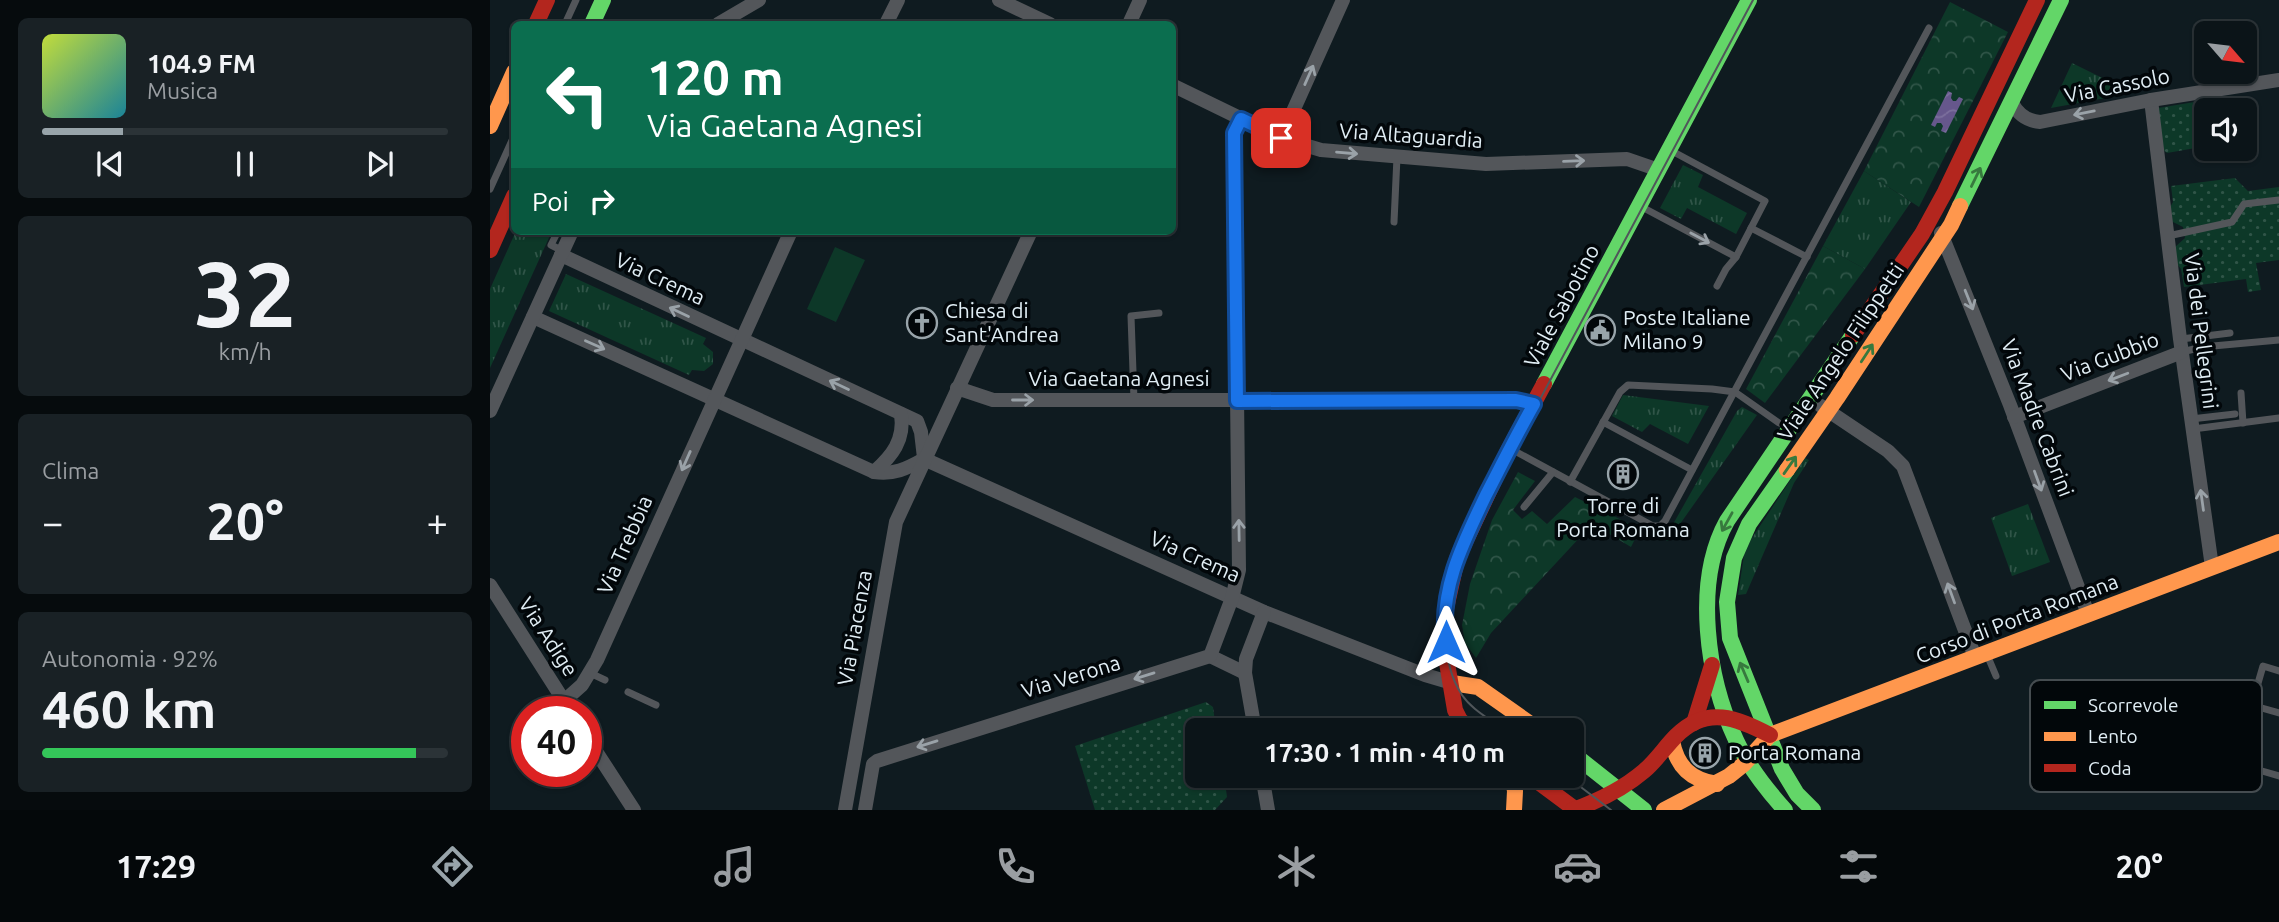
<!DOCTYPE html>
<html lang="it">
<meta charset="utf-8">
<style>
body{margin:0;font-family:Ubuntu,sans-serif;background:#192125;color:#f1f3f6;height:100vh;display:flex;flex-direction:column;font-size:26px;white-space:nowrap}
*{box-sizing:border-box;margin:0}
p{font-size:23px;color:#9a9ea2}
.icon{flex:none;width:38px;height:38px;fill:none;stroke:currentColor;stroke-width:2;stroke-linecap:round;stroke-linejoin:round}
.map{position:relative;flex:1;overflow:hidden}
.drawer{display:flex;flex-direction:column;gap:18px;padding:18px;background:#060b0d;width:490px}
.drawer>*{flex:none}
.top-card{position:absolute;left:21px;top:21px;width:665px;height:214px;border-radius:10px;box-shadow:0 2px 5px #0004,0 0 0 2px #2b3337;background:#0b6e4f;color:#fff;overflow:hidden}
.needle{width:46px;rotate:118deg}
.fabs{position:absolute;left:1704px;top:21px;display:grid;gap:14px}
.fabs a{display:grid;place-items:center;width:63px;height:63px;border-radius:10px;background:#0b1418;box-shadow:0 2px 5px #0004,0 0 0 2px #2b3337;font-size:35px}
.speed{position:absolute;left:21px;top:696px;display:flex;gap:14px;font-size:35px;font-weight:700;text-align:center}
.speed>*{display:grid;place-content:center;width:91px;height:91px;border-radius:50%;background:#0b1418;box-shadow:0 2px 5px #0004,0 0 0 2px #2b3337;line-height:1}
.speed .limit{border:10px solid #d22;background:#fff;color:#111}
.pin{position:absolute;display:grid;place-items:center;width:60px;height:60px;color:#fff;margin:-30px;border-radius:14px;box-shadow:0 4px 10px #0006}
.me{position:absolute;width:77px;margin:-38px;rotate:0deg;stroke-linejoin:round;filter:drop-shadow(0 0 5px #0008)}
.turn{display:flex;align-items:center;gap:24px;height:147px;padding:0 21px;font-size:32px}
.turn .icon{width:91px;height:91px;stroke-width:2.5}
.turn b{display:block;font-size:49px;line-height:60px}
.then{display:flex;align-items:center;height:66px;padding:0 21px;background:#0003;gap:14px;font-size:26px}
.big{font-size:52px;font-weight:600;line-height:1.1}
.drawer .card{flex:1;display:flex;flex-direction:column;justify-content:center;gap:10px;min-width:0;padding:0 24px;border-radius:10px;background:#192125}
.drawer .dial{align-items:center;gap:0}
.dial b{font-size:91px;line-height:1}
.song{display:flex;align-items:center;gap:21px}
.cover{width:84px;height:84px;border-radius:10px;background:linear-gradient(135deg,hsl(70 70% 55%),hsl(190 70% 35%))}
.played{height:7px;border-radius:4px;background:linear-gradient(90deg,#98a4aa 20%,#2b3337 20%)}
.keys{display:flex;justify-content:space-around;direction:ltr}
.heat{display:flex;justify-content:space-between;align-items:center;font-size:38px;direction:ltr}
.charge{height:10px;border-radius:5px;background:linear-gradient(90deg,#34c759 92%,#2b3337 0)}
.trip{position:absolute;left:695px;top:718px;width:399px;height:70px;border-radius:10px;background:#0b1418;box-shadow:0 2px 5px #0004,0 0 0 2px #2b3337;font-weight:600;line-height:70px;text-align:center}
.dock{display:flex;height:112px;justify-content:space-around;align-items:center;background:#04080a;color:#9a9ea2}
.dock .icon{width:49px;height:49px}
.dock .selected{color:#98a4aa}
.dock b{font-size:32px;color:#f1f3f6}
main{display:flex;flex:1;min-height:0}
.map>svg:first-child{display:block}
.grass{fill:url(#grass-tufts)}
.park{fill:url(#park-crowns)}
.garden{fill:url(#garden-dots)}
.pitch{fill:#0d3828}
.water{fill:url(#water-waves)}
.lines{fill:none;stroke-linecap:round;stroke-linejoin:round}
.lane{stroke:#53565a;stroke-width:7}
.street{stroke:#53565a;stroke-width:14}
.fast{stroke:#63d668;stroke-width:16}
.slow{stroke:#ff974d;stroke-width:16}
.jam{stroke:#b3261e;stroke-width:16}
.tram{stroke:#50565a;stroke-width:2}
.oneway{stroke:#9aa2a8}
.oneway2{stroke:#37793e}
.route-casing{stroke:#114b97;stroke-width:18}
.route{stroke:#1a73e8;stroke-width:12}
.labels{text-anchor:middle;stroke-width:7;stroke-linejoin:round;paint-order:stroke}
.street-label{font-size:21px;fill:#e1eef5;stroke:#02070a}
.poi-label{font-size:21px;fill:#e1eef5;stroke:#02070a;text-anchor:start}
.key{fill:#02070a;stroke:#454c50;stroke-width:2}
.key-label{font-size:19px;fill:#e1eef5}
</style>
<main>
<section class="drawer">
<div class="card">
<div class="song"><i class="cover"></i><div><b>104.9 FM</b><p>Musica</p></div></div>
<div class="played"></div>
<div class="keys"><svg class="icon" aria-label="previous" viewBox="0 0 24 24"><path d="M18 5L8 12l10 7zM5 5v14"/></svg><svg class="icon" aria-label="pause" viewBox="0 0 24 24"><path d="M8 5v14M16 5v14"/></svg><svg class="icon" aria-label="next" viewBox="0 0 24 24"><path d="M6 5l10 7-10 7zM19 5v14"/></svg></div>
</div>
<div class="card dial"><b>32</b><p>km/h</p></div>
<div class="card"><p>Clima</p>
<div class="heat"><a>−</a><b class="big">20°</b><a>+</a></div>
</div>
<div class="card"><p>Autonomia · 92%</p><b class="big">460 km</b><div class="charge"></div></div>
</section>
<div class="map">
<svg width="1789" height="810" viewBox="0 0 1789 810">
<defs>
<pattern id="grass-tufts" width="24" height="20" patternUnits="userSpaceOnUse" patternTransform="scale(1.75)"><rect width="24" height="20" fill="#0d3828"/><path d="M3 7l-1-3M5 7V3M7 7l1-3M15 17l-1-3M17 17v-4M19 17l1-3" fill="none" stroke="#305548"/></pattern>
<pattern id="park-crowns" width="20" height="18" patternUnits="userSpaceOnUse" patternTransform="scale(1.75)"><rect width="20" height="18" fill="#0d3828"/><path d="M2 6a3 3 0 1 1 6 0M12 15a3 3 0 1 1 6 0" fill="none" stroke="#305548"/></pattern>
<pattern id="garden-dots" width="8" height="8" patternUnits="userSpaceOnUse" patternTransform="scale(1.75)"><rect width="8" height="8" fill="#0d3828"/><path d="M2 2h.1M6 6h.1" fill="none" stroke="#305548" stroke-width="1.8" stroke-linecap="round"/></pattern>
<pattern id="water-waves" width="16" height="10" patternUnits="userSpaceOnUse" patternTransform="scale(1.75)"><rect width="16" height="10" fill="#66578c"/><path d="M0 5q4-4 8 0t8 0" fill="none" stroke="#7c6f9d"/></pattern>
</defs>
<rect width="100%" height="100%" fill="#0f1b20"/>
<g class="grass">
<path d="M1582 63 1643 93 1561 108Z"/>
<path d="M1193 165 1213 175 1208 187 1257 213 1246 234 1197 208 1191 219 1170 208Z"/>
<path d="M1374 171 1421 202 1375 269 1333 246Z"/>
<path d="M26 231H62L0 368V289Z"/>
<path d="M76 274 216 338 213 344 223 352V364L214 371 202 370 199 375 59 311Z"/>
<path d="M1133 395 1219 406 1198 444 1160 424 1152 432 1122 416Z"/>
<path d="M1252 407 1267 415 1178 541 1165 535 1172 534 1182 526 1247 411Z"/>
<path d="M1315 458 1319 460 1304 483 1256 594 1248 595 1254 555 1260 541Z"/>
<path d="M1538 504 1560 562 1522 576 1501 518Z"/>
</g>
<g class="park">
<path d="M1460 2 1518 32 1429 207 1374 171Z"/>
<path d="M1333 246 1375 269 1275 403 1256 389Z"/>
<path d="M1028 472 1045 481 1023 510 1032 519 1042 511 1057 524 1085 497 1150 529 1141 547 1106 526 1093 534 1001 633 986 658 975 643 972 625 980 584 1002 520Z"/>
</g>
<g class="garden">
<path d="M1729 98 1731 110H1717V146L1677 153 1672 149 1668 108Z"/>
<path d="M1745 178 1758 191 1789 187V260L1766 263 1771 290 1758 292 1756 279 1694 287 1691 269 1687 264 1684 248 1695 238 1693 227 1681 221 1679 209 1683 202 1681 186Z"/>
<path d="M716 702 723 707 726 730H707V775H734L737 797 725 810H605L585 746Z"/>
</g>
<path class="pitch" d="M345 247 375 260 346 322 317 309Z"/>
<path class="water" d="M1458 91 1462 93 1461 98 1463 101H1466L1469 97 1473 99 1456 133 1451 131 1453 126 1451 123H1447L1445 127 1441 125Z"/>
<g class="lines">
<g class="lane">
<path d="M75 24 86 0"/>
<path d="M0 189 24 136"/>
<path d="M1150 206 1246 257 1275 201 1180 150"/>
<path d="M904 222 907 157"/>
<path d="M1261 228 1317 257"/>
<path d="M68 231 61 245 73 251"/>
<path d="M1678 236 1742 222 1754 204 1789 200"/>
<path d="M1227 286 1236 269 1246 257"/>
<path d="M1691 339 1740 333"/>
<path d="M1692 352 1712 347 1789 340"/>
<path d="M1751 393 1753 423"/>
<path d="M644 400 641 316 669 313"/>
<path d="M1701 419 1745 414"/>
<path d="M1113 422 1202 470"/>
<path d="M1703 429 1789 418"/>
<path d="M1021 449 1163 526H1170L1175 521 1439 28"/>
<path d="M1080 482 1130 392 1138 385 1222 389 1245 392 1289 423"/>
<path d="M1034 507 1063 472"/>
<path d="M1498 657 1506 676"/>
<path d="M100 673 115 680"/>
<path d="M138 692 166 705"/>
<path d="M1764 697 1773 666 1789 671"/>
<path d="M1761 705 1789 713"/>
<path d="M1772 771 1789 776"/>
</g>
<g class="street">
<path d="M509 0 560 24"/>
<path d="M228 24 269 0"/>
<path d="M396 24 408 0"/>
<path d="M639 24 650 0"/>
<path d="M682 85 791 138 831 150 996 164 1137 159 1169 170"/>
<path d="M1661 100 1690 339 1722 567"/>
<path d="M1522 103C1528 114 1537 121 1550 122L1661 100 1789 80"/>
<path d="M791 138 853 0"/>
<path d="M1451 233 1520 405 1598 614"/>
<path d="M71 255 427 421 431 432 434 458"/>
<path d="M43 317 384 472C404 475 416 469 434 459"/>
<path d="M467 388 503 400H1026L1044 404"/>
<path d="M1331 406 1398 451 1413 466 1485 657"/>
<path d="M0 411 82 231"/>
<path d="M1524 417 1692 352"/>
<path d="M434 459 774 612 935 675 962 683"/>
<path d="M384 472C402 456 415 440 411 414"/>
<path d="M0 585 81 712"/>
<path d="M720 656 755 673"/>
<path d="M74 701 92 685 107 660 301 231"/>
<path d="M765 730 755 673 756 659 774 612"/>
<path d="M96 736 144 810"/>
<path d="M772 775 778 810"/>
<path d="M355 810 406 522 541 231"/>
<path d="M375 810 383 764 387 761 720 656 722 651 742 598 749 570 744 133 751 119"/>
</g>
<g class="fast">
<path d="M102 24 113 0"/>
<path d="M1470 206 1571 0"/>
<path d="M1054 384 1259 0"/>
<path d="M1297 470 1259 524 1244 558 1237 602 1240 638 1292 769 1307 794 1323 810"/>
<path d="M1082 753 1154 810"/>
<path d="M1295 810C1276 789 1258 766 1246 740 1217 678 1203 582 1237 521L1363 335"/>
</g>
<g class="slow">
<path d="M0 126 24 72"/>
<path d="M1297 470 1347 398 1461 225 1470 206"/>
<path d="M962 683 988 687 1049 730"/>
<path d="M1182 741C1187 767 1201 780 1227 784"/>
<path d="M1022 775 1025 791 1024 810"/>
<path d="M1174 810 1239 776 1254 764 1280 735 1789 542"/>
</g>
<g class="jam">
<path d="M46 24 57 0"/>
<path d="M0 250 24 196"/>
<path d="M1363 335 1432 234 1455 192 1547 0"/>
<path d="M1204 723 1222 665"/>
<path d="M981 730 970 720 965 710 956 657 955 613 967 559 1019 449 1054 384"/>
<path d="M1039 775 1086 810"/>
<path d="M1083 810C1108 801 1133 789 1154 771 1166 761 1175 747 1186 736 1217 705 1247 718 1280 735"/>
</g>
<g class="tram">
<path d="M1014 730C1000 719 982 710 972 695 942 651 960 571 982 527L1263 0"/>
<path d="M1075 775 1121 810"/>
</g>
</g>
<defs><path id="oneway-shaft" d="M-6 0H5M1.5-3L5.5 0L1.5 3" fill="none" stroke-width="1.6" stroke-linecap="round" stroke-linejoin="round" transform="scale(1.75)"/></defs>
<g class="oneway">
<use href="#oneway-shaft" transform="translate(819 75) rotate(-66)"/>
<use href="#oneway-shaft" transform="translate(1594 113) rotate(169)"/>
<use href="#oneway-shaft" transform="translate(857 153) rotate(5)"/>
<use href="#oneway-shaft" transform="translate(1084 161) rotate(-2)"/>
<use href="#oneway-shaft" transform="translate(1210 238) rotate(28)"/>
<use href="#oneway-shaft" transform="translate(1479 300) rotate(68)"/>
<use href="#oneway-shaft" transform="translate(189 312) rotate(-155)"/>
<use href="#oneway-shaft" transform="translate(105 345) rotate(24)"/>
<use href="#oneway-shaft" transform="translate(1628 377) rotate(159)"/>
<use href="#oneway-shaft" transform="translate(349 385) rotate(-155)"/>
<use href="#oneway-shaft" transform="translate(533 400)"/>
<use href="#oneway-shaft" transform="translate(196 461) rotate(114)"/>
<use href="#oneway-shaft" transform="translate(1548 481) rotate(70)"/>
<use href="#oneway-shaft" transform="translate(1712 500) rotate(-98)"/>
<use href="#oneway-shaft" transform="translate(749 530) rotate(-91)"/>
<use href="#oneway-shaft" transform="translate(1461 593) rotate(-110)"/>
<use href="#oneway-shaft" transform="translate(654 676) rotate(163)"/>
<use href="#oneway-shaft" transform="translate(437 744) rotate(163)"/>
</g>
<g class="oneway2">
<use href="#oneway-shaft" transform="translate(1486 177) rotate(-64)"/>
<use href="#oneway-shaft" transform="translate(1377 353) rotate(-57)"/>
<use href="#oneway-shaft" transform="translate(1300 465) rotate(-55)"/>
<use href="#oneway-shaft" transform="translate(1237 522) rotate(119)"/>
<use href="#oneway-shaft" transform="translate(1254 672) rotate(-113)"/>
</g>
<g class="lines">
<g class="route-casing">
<path id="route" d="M791 138 751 119 744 133 747 401 1026 400 1044 404C1027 434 1012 464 996 495 974 541 949 589 956 642"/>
</g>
<use href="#route" class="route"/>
</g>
<defs>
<g id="church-ring" transform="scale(1.575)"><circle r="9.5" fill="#02070a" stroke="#98a4aa" stroke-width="1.5"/><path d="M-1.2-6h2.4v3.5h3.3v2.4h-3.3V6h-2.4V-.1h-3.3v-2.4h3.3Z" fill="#98a4aa"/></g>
<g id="civic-ring" transform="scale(1.575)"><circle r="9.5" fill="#02070a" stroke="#98a4aa" stroke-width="1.5"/><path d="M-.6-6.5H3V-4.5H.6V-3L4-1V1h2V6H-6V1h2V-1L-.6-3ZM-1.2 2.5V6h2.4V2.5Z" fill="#98a4aa"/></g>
<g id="building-ring" transform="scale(1.575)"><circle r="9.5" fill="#02070a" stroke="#98a4aa" stroke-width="1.5"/><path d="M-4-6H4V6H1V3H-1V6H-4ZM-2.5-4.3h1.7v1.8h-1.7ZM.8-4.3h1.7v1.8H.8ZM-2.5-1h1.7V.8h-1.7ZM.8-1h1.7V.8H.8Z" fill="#98a4aa"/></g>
</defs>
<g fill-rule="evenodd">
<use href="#church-ring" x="432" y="323"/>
<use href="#civic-ring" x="1110" y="330"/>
<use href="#building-ring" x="1133" y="474"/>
<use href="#building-ring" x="1215" y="753"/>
</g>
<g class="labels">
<g class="street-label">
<text transform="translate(1627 86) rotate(-11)" y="7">Via Cassolo</text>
<text transform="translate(921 136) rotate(4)" y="7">Via Altaguardia</text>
<text transform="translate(170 279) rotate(25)" y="7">Via Crema</text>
<text transform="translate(1072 306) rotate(-62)" y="7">Viale Sabotino</text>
<text transform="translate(1711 331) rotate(83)" y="7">Via dei Pellegrini</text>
<text transform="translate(1351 352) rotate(-56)" y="7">Viale Angelo Filippetti</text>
<text transform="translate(1620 357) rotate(-21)" y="7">Via Gubbio</text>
<text x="629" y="386">Via Gaetana Agnesi</text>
<text transform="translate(1547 418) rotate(69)" y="7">Via Madre Cabrini</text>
<text transform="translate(135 545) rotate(-66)" y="7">Via Trebbia</text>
<text transform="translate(705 557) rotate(24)" y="7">Via Crema</text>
<text transform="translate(1527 619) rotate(-21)" y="7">Corso di Porta Romana</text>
<text transform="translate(365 628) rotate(-80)" y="7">Via Piacenza</text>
<text transform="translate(58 637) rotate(57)" y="7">Via Adige</text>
<text transform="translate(581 677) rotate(-17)" y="7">Via Verona</text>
</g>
<g class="poi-label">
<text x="455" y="318">Chiesa di<tspan x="455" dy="24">Sant'Andrea</tspan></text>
<text x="1133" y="325">Poste Italiane<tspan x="1133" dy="24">Milano 9</tspan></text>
<text x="1133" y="513" text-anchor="middle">Torre di<tspan x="1133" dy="24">Porta Romana</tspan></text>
<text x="1238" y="760">Porta Romana</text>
</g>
</g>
<rect x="1540" y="680" width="232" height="112" rx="10" class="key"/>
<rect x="1554" y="701" width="32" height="8" fill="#63d668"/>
<rect x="1554" y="732" width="32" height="9" fill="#ff974d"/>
<rect x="1554" y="764" width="32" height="8" fill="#b3261e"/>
<g class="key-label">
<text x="1598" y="712">Scorrevole</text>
<text x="1598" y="743">Lento</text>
<text x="1598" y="775">Coda</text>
</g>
</svg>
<div class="fabs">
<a><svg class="needle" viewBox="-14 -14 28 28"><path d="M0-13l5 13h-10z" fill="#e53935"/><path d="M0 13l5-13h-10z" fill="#9a9ea2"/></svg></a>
<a><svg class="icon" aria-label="sound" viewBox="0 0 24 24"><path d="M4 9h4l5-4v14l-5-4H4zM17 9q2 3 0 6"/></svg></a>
</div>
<div class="speed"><div class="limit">40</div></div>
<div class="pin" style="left:791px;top:138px;background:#d93025"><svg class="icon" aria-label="arrive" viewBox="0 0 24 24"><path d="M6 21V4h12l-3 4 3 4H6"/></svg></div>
<svg class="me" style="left:956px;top:642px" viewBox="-20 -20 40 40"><path d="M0-17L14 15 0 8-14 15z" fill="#1a73e8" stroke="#fff" stroke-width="4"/></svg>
<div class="trip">17:30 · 1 min · 410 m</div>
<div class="top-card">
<div class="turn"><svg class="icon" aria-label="left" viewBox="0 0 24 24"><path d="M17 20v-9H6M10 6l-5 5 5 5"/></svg><div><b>120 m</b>Via Gaetana Agnesi</div></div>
<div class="then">Poi<svg class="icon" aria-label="right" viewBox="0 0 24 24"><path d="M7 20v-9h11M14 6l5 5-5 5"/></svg></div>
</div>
</div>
</main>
<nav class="dock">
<b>17:29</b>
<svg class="icon selected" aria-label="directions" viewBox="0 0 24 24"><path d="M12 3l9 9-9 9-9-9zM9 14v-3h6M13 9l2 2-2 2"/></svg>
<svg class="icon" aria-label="music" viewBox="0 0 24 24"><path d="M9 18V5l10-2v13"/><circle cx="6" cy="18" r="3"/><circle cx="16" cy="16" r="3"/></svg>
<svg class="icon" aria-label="phone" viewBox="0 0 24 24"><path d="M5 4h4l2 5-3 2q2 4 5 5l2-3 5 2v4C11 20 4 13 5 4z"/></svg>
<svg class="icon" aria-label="climate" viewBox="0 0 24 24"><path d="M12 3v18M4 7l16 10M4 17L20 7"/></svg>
<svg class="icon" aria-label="car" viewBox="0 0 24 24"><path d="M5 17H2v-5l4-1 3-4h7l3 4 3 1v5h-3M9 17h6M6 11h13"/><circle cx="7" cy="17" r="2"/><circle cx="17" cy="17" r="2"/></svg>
<svg class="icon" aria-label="filters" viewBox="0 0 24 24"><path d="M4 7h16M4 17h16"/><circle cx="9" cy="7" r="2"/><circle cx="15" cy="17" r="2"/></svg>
<b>20°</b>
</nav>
